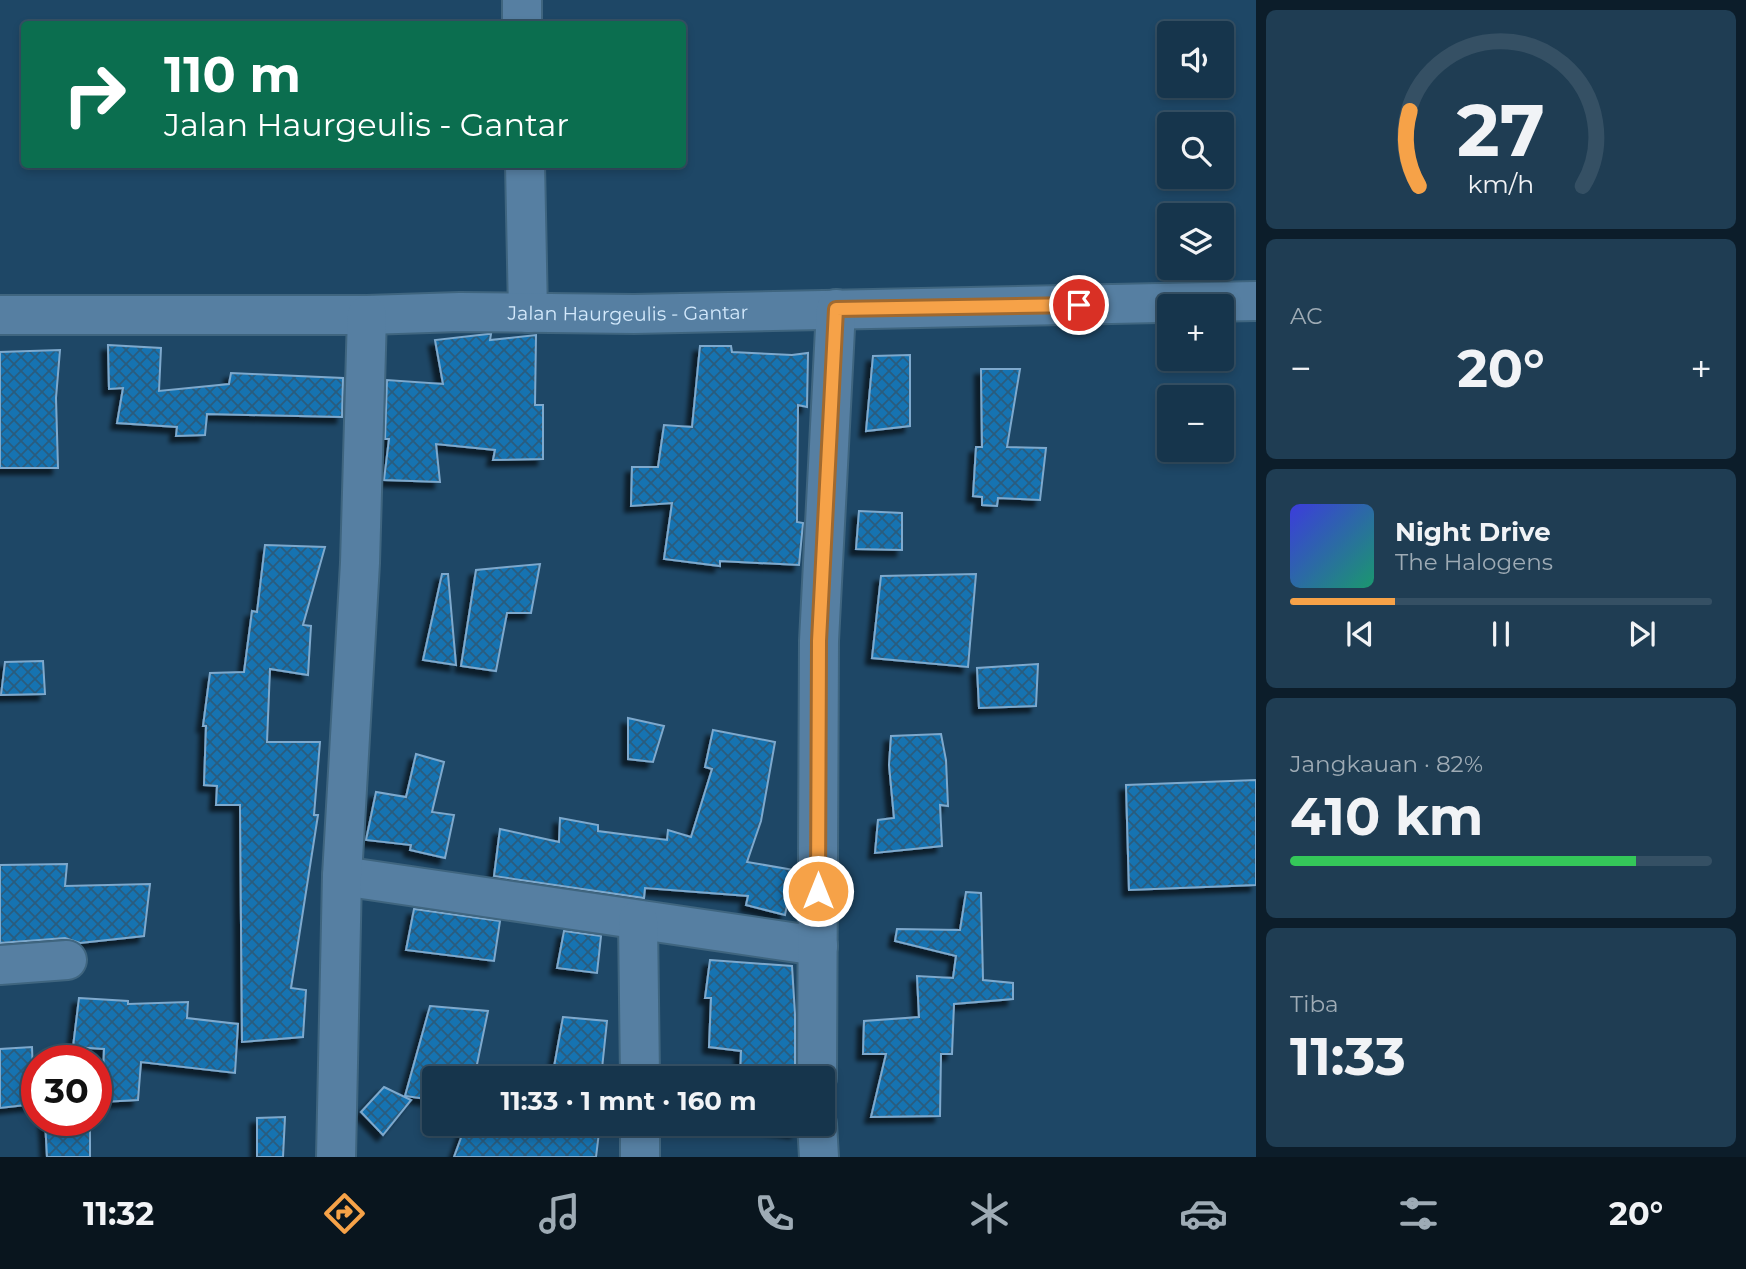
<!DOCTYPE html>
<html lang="id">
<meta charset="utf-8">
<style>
body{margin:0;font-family:Montserrat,sans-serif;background:#1f3d53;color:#f1f3f6;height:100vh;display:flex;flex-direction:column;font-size:26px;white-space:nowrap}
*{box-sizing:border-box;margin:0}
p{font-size:23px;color:#9eabb5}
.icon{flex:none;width:38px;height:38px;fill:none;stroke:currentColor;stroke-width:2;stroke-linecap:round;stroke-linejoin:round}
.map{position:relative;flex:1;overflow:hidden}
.side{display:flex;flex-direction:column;gap:10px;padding:10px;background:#0c1d2a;width:490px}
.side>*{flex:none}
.banner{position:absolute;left:21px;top:21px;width:665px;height:147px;border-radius:7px;box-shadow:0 4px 10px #0003,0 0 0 2px #355064;background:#0b6e4f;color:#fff;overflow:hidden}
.buttons{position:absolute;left:1157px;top:21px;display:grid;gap:14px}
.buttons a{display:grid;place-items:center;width:77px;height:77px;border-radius:7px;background:#16354c;box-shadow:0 4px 10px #0003,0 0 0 2px #355064;font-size:35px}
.speed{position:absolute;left:21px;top:1045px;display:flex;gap:14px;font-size:35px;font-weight:700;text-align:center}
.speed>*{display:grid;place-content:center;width:91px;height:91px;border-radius:50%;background:#16354c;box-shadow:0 4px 10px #0003,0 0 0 2px #355064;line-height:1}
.speed .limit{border:10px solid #d22;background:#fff;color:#111}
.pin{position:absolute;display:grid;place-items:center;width:60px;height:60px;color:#fff;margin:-30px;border:4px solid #fff;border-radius:50%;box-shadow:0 2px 7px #0007}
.me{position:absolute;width:77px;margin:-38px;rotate:0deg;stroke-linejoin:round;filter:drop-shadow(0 0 5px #0008)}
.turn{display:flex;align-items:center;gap:24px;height:147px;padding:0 28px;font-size:32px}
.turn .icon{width:91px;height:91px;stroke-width:2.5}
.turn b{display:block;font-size:49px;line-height:60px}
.big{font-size:52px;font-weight:700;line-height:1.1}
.side .card{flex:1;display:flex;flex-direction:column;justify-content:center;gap:10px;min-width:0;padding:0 24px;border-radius:10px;background:#1f3d53}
.side .dial{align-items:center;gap:0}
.dial svg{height:182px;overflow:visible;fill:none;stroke:#355064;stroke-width:7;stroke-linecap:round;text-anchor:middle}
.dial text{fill:#f1f3f6;stroke:none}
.song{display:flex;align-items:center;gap:21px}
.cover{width:84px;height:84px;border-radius:10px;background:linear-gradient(135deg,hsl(240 70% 55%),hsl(160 70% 35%))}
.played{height:7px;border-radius:4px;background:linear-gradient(90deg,#f6a248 25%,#355064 25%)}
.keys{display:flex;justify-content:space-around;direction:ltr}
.heat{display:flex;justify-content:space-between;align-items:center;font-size:38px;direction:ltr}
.charge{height:10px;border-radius:5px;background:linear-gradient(90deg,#34c759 82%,#355064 0)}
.trip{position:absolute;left:422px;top:1066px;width:413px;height:70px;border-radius:7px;background:#16354c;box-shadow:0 4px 10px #0003,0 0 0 2px #355064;font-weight:700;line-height:70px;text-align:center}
.tab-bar{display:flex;height:112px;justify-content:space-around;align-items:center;background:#09151e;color:#9eabb5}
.tab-bar .icon{width:49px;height:49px}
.tab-bar .current{color:#f6a248}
.tab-bar b{font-size:32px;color:#f1f3f6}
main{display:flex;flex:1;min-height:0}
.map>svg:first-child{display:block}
.building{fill:url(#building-cross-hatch);stroke:#7ea9cd;stroke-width:2;filter:url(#shadow)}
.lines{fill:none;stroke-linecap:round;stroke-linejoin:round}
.minor-casing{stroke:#3f657f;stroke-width:42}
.minor{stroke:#567fa2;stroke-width:38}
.route-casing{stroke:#a0692f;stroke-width:18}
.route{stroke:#f6a248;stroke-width:12}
.labels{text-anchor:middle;stroke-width:7;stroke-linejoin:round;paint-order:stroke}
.street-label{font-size:19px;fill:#d3e9fc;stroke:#1a2c3a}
</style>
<main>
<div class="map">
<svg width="1256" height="1157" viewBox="0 0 1256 1157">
<defs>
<pattern id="building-cross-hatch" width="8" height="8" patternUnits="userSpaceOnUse" patternTransform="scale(1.75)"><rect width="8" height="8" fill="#1573b1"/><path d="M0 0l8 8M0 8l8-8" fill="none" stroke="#2a5c7e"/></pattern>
<filter id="shadow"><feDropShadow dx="-6" dy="6" stdDeviation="2" flood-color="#0009"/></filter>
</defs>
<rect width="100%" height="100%" fill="#1e4766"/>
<g class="building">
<path d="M488 334H491L490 340 536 335 535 405H543V459L493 460 495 450 436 444 440 482 384 480 389 439H385L387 380 443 384 435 340Z"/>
<path d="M108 345 161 348 159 391 229 384 231 373 343 378 342 417 207 414 205 435 176 436 177 427 117 423 123 388 109 389Z"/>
<path d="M700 346H731L732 352 792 355 808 353 807 407 798 405 797 522 803 523 799 565 720 561V566L664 559 672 503 631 506 632 467H658L664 425 692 427Z"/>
<path d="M60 350 56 398 58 468H0V352Z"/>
<path d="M910 355V426L866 431 873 356Z"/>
<path d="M981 369H1020L1007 447 1046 448 1040 500 998 498 997 506 982 505V497L973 496 976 447H982Z"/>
<path d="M859 511 902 513V550L856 549Z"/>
<path d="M265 545 325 547 303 625 311 626 308 675 270 669 267 742H320L314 815H318L291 988 306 990 303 1037 242 1042 240 805H216L217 786 204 785 206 726H203L210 673 244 672 252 611 257 612Z"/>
<path d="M540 564 531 613H507L496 671 461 666 476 570Z"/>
<path d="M442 574H448L456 665 423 660Z"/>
<path d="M976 574 968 667 872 658 881 576Z"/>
<path d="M43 661 45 694 1 695 5 662Z"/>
<path d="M1038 664 1036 706 979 708 977 668Z"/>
<path d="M628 718 664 726 653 762 628 759Z"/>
<path d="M713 730 775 742 761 821 747 862 794 870 785 915 746 905 748 896 645 888 644 898 494 876 500 829 559 842 560 818 598 825V831L667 840 668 830 691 837 712 769 705 767Z"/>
<path d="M941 734 946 760 948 806 940 805 942 846 875 853 878 820 894 818 889 765 891 736Z"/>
<path d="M416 754 444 762 432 812 454 815 445 858 410 850 411 845 366 840 376 792 406 797Z"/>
<path d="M1256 780V885L1129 890 1126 785Z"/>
<path d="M67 864 65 886 150 884 144 936 80 943 65 938 0 943V865Z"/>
<path d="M966 892 981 893 983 980 1013 983V999L954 1004 952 1054H941L940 1116 871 1117 886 1054H863L864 1021 919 1017 917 976 953 978 956 956 895 941 897 929 960 930Z"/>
<path d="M414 909 500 921 494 961 406 950Z"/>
<path d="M564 931 601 936 597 973 557 968Z"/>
<path d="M710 960 792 966 795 1014V1078H740L741 1051 709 1047 711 998H705Z"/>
<path d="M79 998 128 1001V1004L188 1002 187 1018 238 1024 235 1073 141 1062 138 1100 102 1102 104 1049 73 1047Z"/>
<path d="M430 1006 488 1011 475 1074 505 1078H434V1100L405 1096Z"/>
<path d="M563 1017 607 1021 601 1078H552Z"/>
<path d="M32 1047 34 1104 0 1108V1049Z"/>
<path d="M384 1087 411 1100 383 1135 361 1112Z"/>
<path d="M285 1117 283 1157H257V1118Z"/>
<path d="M45 1120H90V1157H47Z"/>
<path d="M466 1124H600L596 1157H454Z"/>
<path d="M770 1124H795L796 1132 770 1128Z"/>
</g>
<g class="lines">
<g class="minor-casing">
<g id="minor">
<path d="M522 0V24"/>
<path d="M525 164 528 313"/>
<path id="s1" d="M0 315H367L460 312 634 314 1256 301"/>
<path d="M342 876 818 946"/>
<path d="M638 920 640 1078"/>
<path d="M0 965 67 960"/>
<path d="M817 1078 819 641 836 309"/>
<path d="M640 1124V1157"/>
<path d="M817 1124 819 1157"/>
<path d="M336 1157 342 876 360 563 367 315"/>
</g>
</g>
<use href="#minor" class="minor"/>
</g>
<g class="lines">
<g class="route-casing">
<path id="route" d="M818 891 819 641 836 309 1079 305"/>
</g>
<use href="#route" class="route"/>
</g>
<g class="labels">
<g class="street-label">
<text dy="7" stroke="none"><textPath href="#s1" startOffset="628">Jalan Haurgeulis - Gantar</textPath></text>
</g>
</g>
</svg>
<div class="buttons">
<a><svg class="icon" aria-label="sound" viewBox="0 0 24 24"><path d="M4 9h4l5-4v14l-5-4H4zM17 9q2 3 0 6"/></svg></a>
<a><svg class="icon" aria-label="search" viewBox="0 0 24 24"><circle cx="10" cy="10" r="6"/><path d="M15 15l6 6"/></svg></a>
<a><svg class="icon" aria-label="layers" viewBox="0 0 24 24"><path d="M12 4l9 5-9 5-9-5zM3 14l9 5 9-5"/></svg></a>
<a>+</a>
<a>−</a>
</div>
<div class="speed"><div class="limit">30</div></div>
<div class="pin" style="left:1079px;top:305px;background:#d93025"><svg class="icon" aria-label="arrive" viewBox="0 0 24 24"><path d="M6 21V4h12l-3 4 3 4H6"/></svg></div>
<svg class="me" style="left:818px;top:891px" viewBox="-20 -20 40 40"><circle r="17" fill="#f6a248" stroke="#fff" stroke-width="3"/><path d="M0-11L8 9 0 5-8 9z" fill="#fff"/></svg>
<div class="trip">11:33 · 1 mnt · 160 m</div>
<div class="banner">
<div class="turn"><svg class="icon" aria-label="right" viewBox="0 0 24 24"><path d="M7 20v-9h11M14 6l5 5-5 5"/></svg><div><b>110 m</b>Jalan Haurgeulis - Gantar</div></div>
</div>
</div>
<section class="side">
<div class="card dial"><svg viewBox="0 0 100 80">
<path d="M14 69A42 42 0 1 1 86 69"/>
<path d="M14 69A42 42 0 0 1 10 36" stroke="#f6a248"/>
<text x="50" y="56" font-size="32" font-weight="700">27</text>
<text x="50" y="72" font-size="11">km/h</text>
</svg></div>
<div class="card"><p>AC</p>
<div class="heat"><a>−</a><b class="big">20°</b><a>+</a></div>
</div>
<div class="card">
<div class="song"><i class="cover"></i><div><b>Night Drive</b><p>The Halogens</p></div></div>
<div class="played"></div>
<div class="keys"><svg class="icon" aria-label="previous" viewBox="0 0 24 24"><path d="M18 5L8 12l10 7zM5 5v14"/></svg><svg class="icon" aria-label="pause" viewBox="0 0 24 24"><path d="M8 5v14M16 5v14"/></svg><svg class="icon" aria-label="next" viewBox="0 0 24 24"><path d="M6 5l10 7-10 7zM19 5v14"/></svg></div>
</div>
<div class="card"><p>Jangkauan · 82%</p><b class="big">410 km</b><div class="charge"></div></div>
<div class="card"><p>Tiba</p><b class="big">11:33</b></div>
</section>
</main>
<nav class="tab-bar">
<b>11:32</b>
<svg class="icon current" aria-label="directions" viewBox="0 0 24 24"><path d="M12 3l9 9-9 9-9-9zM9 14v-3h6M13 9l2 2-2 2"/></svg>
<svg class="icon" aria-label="music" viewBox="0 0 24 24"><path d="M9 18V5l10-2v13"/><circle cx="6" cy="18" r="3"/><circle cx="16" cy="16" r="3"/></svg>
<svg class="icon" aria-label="phone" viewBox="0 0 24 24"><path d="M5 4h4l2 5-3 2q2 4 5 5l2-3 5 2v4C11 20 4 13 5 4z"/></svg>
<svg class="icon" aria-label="climate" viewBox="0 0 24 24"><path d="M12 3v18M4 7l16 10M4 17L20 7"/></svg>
<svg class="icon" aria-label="car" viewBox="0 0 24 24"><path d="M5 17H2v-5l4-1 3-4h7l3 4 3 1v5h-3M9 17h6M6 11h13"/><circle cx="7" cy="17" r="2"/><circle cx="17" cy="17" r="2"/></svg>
<svg class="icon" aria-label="filters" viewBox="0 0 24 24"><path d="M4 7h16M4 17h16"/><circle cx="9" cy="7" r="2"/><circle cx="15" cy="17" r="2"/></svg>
<b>20°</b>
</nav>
